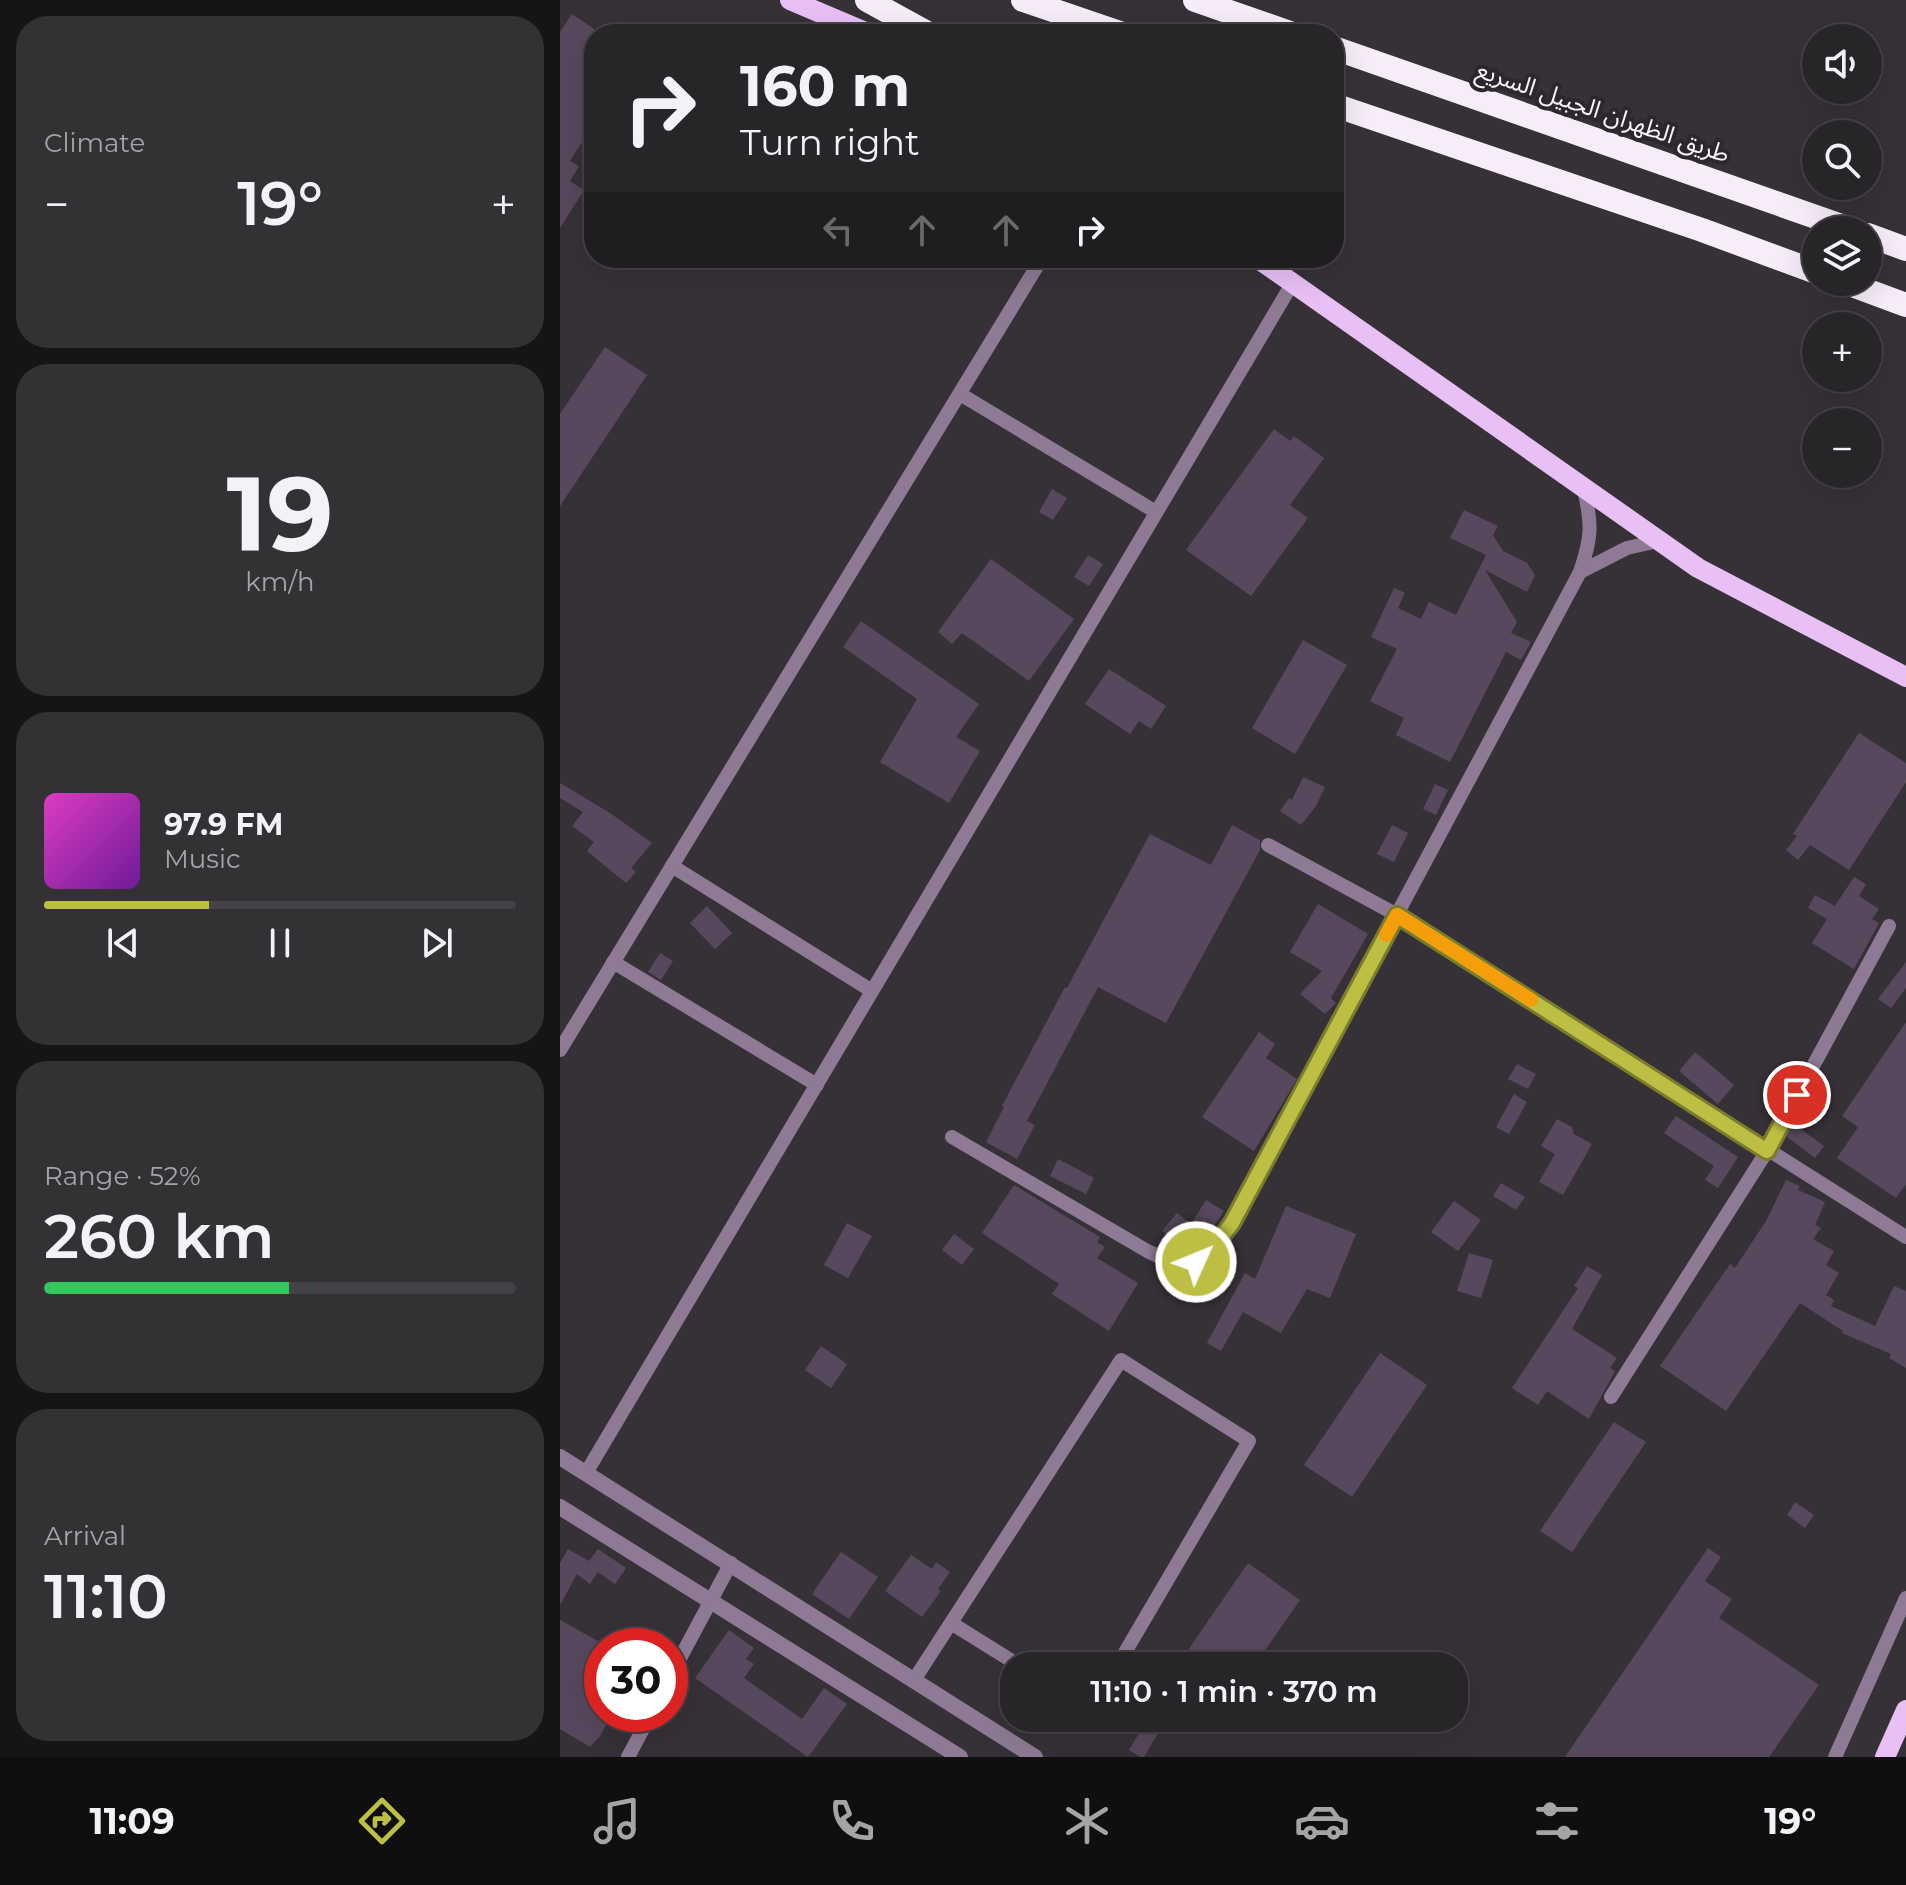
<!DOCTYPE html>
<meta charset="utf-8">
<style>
body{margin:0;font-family:Montserrat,"Noto Sans Arabic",sans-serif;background:#343135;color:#f1f3f6;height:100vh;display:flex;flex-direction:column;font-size:30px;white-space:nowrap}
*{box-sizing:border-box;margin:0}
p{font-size:26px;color:#a5a5a8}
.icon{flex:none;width:44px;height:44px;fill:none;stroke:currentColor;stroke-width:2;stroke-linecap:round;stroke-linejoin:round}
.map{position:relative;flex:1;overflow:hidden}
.side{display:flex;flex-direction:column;gap:16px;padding:16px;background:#161417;width:560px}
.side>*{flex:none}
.hud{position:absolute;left:24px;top:24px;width:760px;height:244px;border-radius:32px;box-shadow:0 8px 32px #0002,0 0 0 2px #444246;background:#282529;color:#f1f3f6;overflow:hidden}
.buttons{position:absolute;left:1242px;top:24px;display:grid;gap:16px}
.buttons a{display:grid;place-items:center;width:80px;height:80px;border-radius:50%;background:#282529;box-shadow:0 8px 32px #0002,0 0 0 2px #444246;font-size:40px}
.speed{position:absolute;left:24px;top:1628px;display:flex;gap:16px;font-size:40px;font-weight:700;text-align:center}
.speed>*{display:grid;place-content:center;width:104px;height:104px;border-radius:50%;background:#282529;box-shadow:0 8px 32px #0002,0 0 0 2px #444246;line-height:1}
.speed .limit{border:12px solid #d22;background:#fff;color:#111}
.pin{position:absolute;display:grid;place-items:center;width:68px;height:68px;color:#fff;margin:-34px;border:4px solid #fff;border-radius:50%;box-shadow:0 2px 8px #0007}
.me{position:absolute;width:88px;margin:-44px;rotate:46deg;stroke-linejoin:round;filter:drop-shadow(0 0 6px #0008)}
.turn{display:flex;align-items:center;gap:28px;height:168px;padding:0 24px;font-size:36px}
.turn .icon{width:104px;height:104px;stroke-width:2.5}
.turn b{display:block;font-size:56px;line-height:68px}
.lanes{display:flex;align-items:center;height:76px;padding:0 24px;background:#0003;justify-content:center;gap:40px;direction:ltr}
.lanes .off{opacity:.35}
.big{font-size:60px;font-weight:600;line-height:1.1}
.side .tile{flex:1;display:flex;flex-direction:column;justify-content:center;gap:12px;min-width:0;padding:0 28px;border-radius:32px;background:#343135}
.side .dial{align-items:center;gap:0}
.dial b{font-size:104px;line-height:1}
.song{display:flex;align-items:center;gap:24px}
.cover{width:96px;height:96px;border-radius:12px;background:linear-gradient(135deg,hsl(310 70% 55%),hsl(280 70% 35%))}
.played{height:8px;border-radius:4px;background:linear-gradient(90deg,#bcbf44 35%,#444246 35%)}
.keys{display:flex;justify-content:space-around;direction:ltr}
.heat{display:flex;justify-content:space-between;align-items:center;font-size:44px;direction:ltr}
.charge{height:12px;border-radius:6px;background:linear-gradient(90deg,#34c759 52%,#444246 0)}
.trip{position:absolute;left:440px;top:1652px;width:468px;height:80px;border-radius:32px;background:#282529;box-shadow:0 8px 32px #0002,0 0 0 2px #444246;font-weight:600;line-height:80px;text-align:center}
.dock{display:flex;height:128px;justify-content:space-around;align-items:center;background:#100f10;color:#a5a5a8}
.dock .icon{width:56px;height:56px}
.dock .active{color:#bcbf44}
.dock b{font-size:36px;color:#f1f3f6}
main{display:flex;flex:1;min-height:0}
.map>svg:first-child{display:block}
.building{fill:#58485d}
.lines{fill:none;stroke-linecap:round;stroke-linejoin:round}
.minor{stroke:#8e7a94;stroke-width:14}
.tertiary{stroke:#8e7a94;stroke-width:16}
.primary{stroke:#e9c0f6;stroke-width:20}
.motorway{stroke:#f7edfa;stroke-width:24}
.route-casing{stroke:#7a7c2c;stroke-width:20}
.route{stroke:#bcbf44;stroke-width:14}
.slow{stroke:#f59e0b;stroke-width:14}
.labels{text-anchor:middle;stroke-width:8;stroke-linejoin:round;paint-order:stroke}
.street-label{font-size:24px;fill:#f7f4f8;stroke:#2c272d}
</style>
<main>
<section class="side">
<div class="tile"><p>Climate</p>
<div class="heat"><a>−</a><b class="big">19°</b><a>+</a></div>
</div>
<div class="tile dial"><b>19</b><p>km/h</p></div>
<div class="tile">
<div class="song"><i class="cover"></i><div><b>97.9 FM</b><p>Music</p></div></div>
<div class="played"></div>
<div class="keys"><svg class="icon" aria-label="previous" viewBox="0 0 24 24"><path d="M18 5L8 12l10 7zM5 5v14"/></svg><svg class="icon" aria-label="pause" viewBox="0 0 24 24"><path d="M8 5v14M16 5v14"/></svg><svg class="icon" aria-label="next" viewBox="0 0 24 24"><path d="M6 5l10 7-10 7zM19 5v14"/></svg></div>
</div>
<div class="tile"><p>Range · 52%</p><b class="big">260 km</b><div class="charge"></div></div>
<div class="tile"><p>Arrival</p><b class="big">11:10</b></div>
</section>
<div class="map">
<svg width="1346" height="1757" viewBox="0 0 1346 1757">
<rect width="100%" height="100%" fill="#363137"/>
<g class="building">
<path d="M12 14 34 29V123L10 161 19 166 10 181 24 190 0 228V32Z"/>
<path d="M45 347 87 375 0 506V414Z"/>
<path d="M714 429 730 441 734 436 764 458 730 505 748 518 691 596 626 550Z"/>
<path d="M492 489 507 498 493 520 479 512Z"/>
<path d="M904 510 938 526 933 535 943 551 967 563 975 575 967 592 925 570 957 622 951 633 971 642 961 660 946 652 890 762 836 735 844 718 810 701 837 649 811 637 834 588 845 593 838 608 861 619 869 602 896 615 926 555 890 538Z"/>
<path d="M528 555 543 564 529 586 514 577Z"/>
<path d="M431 559 514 619 469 681 402 633 392 644 378 632Z"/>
<path d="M301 621 419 704 396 737 420 751 389 803 320 762 357 699 283 647Z"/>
<path d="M743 640 787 665 735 754 692 728Z"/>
<path d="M549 669 606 706 591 729 579 721 570 734 525 704Z"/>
<path d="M1299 733 1346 763V782L1289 870 1250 845 1238 860 1226 850 1237 836 1233 834Z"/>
<path d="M743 777 765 787 756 806 741 825 720 811 729 798 732 800Z"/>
<path d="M0 783 50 813 92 843 71 868 76 872 66 883 27 851 34 842 12 826 23 812 0 798Z"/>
<path d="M875 784 888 790 876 815 863 809Z"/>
<path d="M672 825 700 840V850L606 1023 538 987 467 1121 475 1125 457 1159 426 1142 444 1107 442 1106 505 987 507 988 590 834 651 865Z"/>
<path d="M832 825 848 833 834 862 817 854Z"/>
<path d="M1294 877 1306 884 1299 896 1319 909 1312 919 1319 923 1294 969 1252 943 1267 919 1248 908 1255 895 1275 906Z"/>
<path d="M758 904 808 934 771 998 776 1003 765 1014 740 994 762 971 730 952Z"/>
<path d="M147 906 172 933 155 949 130 923Z"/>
<path d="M100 953 113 961 101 980 88 972Z"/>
<path d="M1346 962V988L1331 1008 1318 999Z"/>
<path d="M1346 1022V1184L1336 1198 1277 1158 1298 1127 1282 1116Z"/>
<path d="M699 1032 715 1044 706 1058 737 1079 694 1151 642 1117Z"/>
<path d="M1135 1052 1174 1085 1158 1104 1119 1071Z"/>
<path d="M957 1064 976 1074 968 1089 948 1079Z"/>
<path d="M954 1094 967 1102 949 1134 936 1127Z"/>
<path d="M1239 1113 1249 1120 1242 1130 1264 1146 1255 1158 1226 1136Z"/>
<path d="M1116 1116 1178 1157 1158 1188 1145 1180 1154 1166 1104 1133Z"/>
<path d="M997 1119 1012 1127 1014 1134 1032 1144 1003 1195 979 1182 995 1154 981 1146Z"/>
<path d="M498 1159 534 1178 526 1194 490 1176Z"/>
<path d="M1226 1180 1240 1186 1238 1190 1265 1202 1255 1225 1261 1228 1253 1239 1274 1251 1266 1265 1279 1273 1266 1295 1274 1300 1271 1306 1315 1326 1334 1286 1346 1291V1368L1329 1358 1331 1354 1282 1333 1283 1331 1240 1303 1166 1411 1100 1366 1170 1264 1175 1268 1206 1221Z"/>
<path d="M941 1183 965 1197 956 1210 933 1196Z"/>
<path d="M454 1185 540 1237 537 1242 545 1247 537 1258 578 1283 549 1331 492 1294 499 1284 422 1233Z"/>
<path d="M646 1200 664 1211 654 1226 652 1225 630 1251 602 1231 617 1213 631 1224Z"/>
<path d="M894 1201 921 1220 898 1251 871 1232Z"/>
<path d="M726 1206 796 1234 770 1298 747 1289 721 1333 683 1312 661 1351 647 1343 685 1273 695 1279Z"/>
<path d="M287 1223 312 1236 288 1278 264 1265Z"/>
<path d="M394 1234 414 1249 402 1265 382 1250Z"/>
<path d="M909 1253 933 1260 921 1298 897 1291Z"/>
<path d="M1027 1266 1042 1275 1012 1329 1057 1358 1050 1368 1055 1371 1029 1419 987 1391 978 1405 952 1388 1018 1288 1014 1286Z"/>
<path d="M261 1346 287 1364 271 1388 245 1370Z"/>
<path d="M820 1353 867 1385 792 1497 744 1465Z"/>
<path d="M1054 1422 1086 1442 1012 1552 980 1531Z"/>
<path d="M1235 1502 1254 1515 1245 1528 1227 1515Z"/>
<path d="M1148 1548 1161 1557 1145 1581 1172 1599 1159 1618 1259 1685 1209 1757H1005Z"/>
<path d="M8 1549 29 1561 38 1549 66 1568 55 1584 38 1572 30 1584 17 1574 0 1605V1563Z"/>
<path d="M281 1552 318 1577 289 1619 252 1594Z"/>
<path d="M351 1555 372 1569 376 1562 390 1572 378 1589 381 1591 362 1617 325 1591Z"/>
<path d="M688 1563 740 1600 694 1666H617Z"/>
<path d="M0 1620 45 1645 22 1687 42 1697V1714H52L40 1736 30 1747 0 1729Z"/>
<path d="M169 1630 194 1648 186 1659 194 1664 184 1678 242 1719 264 1688 287 1704 248 1757 135 1678Z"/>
<path d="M588 1718H607L584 1757H581L569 1750Z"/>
</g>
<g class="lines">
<g class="minor">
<path d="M400 394 596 512"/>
<path d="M1024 489C1032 525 1032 537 1020 572L1067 548 1098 541"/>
<path d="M708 845 837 915 1346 1237"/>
<path d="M112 866 312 991"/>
<path d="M53 962 257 1085"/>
<path d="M0 1050 482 258"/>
<path d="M392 1137 589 1252C598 1255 609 1263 619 1264 643 1266 659 1240 672 1223L1020 572"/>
<path d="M1051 1397 1207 1151 1329 926"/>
<path d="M26 1473 732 284"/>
<path d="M391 1623 460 1666"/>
<path d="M110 1677 171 1563"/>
<path d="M354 1680 561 1360 689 1441 557 1666"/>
<path d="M68 1757 91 1714"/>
<path d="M1275 1757 1346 1598"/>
</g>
<g class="tertiary">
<path d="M0 1457 475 1757"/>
<path d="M0 1507 400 1757"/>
</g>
<g class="primary">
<path d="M230 0 310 34"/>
<path d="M697 258 1138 568 1346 677"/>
<path d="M1325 1757 1346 1710"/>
</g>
<g class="motorway">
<path d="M307 0 369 34"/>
<path d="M463 0 563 34"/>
<path d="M635 0 733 34"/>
<path d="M774 48 1293 230"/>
<path d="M774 105 1142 230 1256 272"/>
<path d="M1308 235 1346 249"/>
<path d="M1284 282 1346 305"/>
</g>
</g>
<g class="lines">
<g class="route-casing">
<path id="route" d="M636 1262 654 1247 672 1223 837 915 1207 1151 1237 1095"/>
</g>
<use href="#route" class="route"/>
<path class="slow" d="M826 935 837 915 971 1000"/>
</g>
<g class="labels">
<g class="street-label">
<text transform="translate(1043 112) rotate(19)" y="8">طريق الظهران الجبيل السريع</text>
</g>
</g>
</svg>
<div class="buttons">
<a><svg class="icon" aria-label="sound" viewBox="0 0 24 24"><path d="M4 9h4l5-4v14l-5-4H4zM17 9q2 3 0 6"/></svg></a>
<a><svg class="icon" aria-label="search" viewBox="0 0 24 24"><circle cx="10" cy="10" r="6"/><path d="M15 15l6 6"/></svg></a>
<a><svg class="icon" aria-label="layers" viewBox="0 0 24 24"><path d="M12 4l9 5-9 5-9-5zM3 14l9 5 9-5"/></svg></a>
<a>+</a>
<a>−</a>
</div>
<div class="speed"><div class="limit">30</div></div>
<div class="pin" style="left:1237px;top:1095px;background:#d93025"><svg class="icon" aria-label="arrive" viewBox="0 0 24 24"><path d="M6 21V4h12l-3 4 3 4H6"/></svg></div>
<svg class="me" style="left:636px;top:1262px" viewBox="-20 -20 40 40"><circle r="17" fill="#bcbf44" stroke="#fff" stroke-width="3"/><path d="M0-11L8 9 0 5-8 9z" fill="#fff"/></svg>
<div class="trip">11:10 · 1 min · 370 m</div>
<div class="hud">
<div class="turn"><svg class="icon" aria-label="right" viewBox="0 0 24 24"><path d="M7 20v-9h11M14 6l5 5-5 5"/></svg><div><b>160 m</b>Turn right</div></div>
<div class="lanes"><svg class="icon off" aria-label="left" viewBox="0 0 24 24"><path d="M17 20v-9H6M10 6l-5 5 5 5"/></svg><svg class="icon off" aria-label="ahead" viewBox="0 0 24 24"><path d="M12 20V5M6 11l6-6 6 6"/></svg><svg class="icon off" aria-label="ahead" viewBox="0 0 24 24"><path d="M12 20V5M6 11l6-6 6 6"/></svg><svg class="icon" aria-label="right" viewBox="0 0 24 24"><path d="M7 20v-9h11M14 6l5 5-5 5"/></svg></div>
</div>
</div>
</main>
<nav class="dock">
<b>11:09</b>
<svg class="icon active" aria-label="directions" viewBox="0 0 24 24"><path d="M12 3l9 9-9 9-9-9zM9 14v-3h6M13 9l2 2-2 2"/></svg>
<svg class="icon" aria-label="music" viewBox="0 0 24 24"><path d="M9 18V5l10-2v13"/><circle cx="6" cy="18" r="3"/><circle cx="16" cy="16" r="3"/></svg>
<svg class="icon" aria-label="phone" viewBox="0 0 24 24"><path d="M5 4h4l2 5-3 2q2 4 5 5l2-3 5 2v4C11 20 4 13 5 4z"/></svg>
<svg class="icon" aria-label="climate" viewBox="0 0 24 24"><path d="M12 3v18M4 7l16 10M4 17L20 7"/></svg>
<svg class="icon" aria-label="car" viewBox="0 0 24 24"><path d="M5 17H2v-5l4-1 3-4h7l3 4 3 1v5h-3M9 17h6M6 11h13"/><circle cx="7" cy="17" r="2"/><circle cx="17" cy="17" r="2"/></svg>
<svg class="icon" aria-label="filters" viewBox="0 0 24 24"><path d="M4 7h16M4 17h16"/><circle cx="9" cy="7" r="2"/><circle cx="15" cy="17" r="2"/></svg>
<b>19°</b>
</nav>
